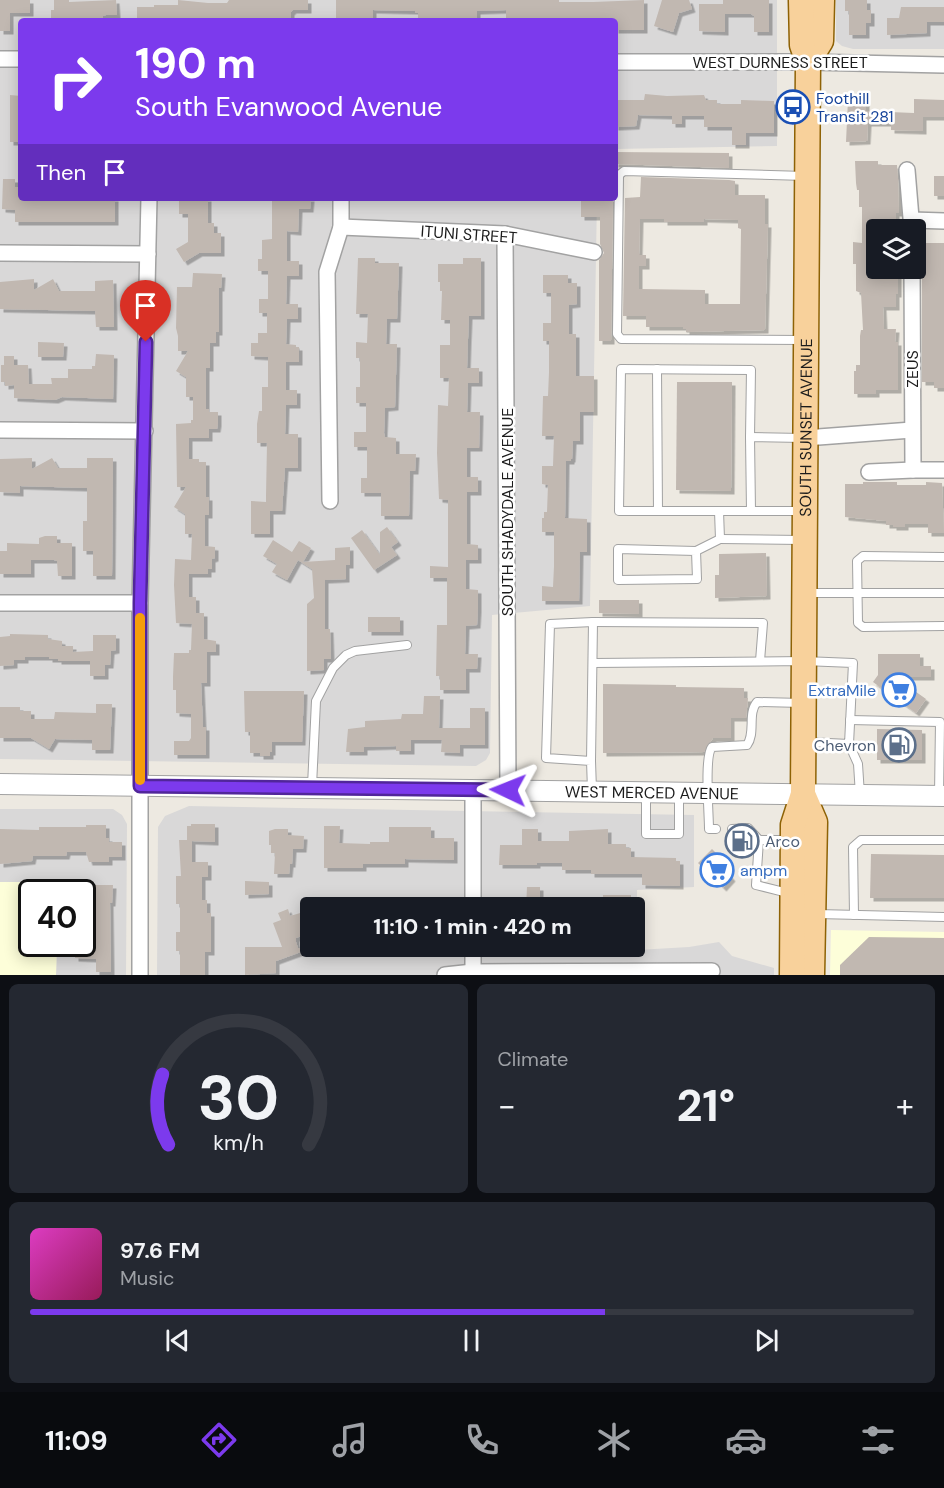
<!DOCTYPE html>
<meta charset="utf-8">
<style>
body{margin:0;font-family:"DM Sans",sans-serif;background:#242831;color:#f1f3f6;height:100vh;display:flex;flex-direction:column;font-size:22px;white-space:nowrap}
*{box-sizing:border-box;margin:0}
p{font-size:20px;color:#9ea1a6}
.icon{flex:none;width:33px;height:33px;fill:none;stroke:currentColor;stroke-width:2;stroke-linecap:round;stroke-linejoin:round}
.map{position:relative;height:975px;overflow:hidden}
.drawer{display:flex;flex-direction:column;gap:9px;padding:9px;background:#0d0f14;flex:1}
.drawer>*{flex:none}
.hud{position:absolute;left:18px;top:18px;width:600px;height:183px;border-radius:6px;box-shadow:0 3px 15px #0003;background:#7c3aed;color:#fff;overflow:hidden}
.buttons{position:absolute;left:866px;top:219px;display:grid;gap:12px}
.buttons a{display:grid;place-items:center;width:60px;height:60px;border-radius:6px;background:#171b24;box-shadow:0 3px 15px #0003;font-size:30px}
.speed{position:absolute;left:18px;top:879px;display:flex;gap:12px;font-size:30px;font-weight:700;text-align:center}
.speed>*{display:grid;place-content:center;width:78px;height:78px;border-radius:50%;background:#171b24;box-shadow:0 3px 15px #0003;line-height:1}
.speed .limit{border:3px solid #111;border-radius:9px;background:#fff;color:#111}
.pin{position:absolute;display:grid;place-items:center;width:51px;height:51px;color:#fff;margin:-62px -26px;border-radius:50% 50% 50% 0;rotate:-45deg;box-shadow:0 0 6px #0007}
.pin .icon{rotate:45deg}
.me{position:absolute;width:66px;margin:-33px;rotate:272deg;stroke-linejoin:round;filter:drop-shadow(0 0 4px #0008)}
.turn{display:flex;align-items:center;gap:21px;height:126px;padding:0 18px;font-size:27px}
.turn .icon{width:78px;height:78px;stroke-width:2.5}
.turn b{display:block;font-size:42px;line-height:51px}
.then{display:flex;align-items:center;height:57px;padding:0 18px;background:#0003;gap:12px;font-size:22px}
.big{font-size:45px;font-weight:700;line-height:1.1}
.drawer .card{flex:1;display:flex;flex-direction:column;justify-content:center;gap:9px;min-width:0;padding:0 21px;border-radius:9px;background:#242831}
.drawer .dial{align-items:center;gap:0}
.dial svg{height:156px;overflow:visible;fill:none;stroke:#363941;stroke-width:7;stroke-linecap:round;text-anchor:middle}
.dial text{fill:#f1f3f6;stroke:none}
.song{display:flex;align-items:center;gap:18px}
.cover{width:72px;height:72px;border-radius:9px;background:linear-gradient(135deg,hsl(310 70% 55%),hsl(330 70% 35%))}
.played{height:6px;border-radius:3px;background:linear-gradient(90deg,#7c3aed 65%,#363941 65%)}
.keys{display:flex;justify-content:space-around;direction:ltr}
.heat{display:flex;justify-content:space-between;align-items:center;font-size:33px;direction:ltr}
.drawer .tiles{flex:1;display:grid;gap:9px;grid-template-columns:1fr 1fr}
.card:last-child{grid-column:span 2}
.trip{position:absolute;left:300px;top:897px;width:345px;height:60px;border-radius:6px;background:#171b24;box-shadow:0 3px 15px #0003;font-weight:700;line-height:60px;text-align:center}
.tab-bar{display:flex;height:96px;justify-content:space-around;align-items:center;background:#090b0e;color:#9ea1a6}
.tab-bar .icon{width:42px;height:42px}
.tab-bar .on{color:#7c3aed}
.tab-bar b{font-size:27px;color:#f1f3f6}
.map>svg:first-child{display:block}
.residential{fill:#d9d8d8;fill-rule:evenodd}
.education{fill:#fdfed9}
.building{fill:#c1b8b1;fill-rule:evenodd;filter:url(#shadow)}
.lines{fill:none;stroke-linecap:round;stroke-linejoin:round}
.service-casing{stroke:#a2a2a2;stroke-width:10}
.minor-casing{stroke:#a2a2a2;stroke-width:18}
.tertiary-casing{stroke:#a2a2a2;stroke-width:22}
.primary-casing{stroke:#8e6205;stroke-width:27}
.service{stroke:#fff;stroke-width:8}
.minor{stroke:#fff;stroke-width:15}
.tertiary{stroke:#fff;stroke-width:20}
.primary{stroke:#f8d19b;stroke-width:24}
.route-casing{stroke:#51269a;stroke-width:15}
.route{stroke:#7c3aed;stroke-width:10}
.slow{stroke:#f59e0b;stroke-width:10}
.labels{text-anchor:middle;stroke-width:5;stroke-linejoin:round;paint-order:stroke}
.street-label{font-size:16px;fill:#1b1b1b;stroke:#fff}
.transit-label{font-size:16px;fill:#164399;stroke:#fff;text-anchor:start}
.shop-label{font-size:16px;fill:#366cbe;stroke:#fff;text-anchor:end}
.service-label{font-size:16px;fill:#4e5e75;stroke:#fff;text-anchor:end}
</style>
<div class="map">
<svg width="944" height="975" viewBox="0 0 944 975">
<defs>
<filter id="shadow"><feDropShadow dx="3.5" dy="3.5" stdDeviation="0" flood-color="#0004"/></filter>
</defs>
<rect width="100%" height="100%" fill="#ede9e1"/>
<g class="residential">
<path d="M0 0H777V146L615 149V21H21V198H597L590 606 492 615 490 753 486 760 476 766 0 759Z"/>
<path d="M836 0H944V49H853L842 46 836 41Z"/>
<path d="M189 806 694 815V887L637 890V950L689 947 719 942 732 956 774 968V975H157L158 827 165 816ZM310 908H634V946H310Z"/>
<path d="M0 809H113L122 815 127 824 126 975H56L57 944H82V892H57V882H0Z"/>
</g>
<g class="education">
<path d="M0 882H57V892H32V944H57L56 975H0Z"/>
<path d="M831 930 944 932V975H830Z"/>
</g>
<g class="building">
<path d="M0 0H30V13H10V31H0Z"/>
<path d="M54 0H69V2L116 0 117 15H106L103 16V21H51V10H54Z"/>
<path d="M178 0 208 3H227L229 0H308V10H293L291 12V21H137V7H154V5H178Z"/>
<path d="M336 0H559V2H593L644 0V30H615V21L543 19V21H506V10L477 11V21H418V13H415V11L373 10V21H336Z"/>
<path d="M662 0H689L692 9 679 13 673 32 654 26Z"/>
<path d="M723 0H769V32H754V16L751 14H725V32L699 31V4H723Z"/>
<path d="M845 0H867V10H871V23H866V35H849V11H845Z"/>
<path d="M901 7H944V22H927V33L887 35V18H899Z"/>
<path d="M645 94 667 96 704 95 706 100H717V104H741V100L774 101V133H746V145H732V127H704V116H682V124H672V116L638 115 636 126 615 127V100H644Z"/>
<path d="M10 95 21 96V142H10Z"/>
<path d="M848 99H866V111L914 113V99L944 100V117H923V131L891 130V123H868L867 141 846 142Z"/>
<path d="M615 152 729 153V168L615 164Z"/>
<path d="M855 161H878V165H897L898 179 899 213H896V225H884V230H876V268H898V294H896V307H883L884 329H896L895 342H898V390H876V394H854V371H856V365H860V336L861 330H863L861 293 856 291V264H853V242L862 243V207H859V190H857L856 183Z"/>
<rect x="934" y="176" width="10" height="20"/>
<path d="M641 177 729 180 735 181V195H765V224H768L765 330 686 332V329H683V327H646V316H623L625 198 640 197ZM640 219H664V222H704V219L738 220V228L741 229 740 304H705V290L639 289V266H646V255H639Z"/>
<path d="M3 179H15V187H21V198H115V222H15V210L2 209Z"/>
<path d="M179 198H208V223H214V233H221V253H199L184 262 176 249 188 242V214H179Z"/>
<path d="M294 198H311L310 209H299L298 232 287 231V261H299V276H287L286 304H298V319H287L286 344 296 345V347H299V362H286V390H297V405H286L285 434H298V468H285L282 511H270V534H251V501L266 502V496L267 443H257V424L259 411H262V387H268V357L251 356V343H258V333H267V313H259V299H268V271H258V259H262V240L272 239V199Z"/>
<path d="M581 198H613L611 341H599V260L604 253 600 244V217H581Z"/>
<path d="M923 243H944V388H934V382H922V268L920 262V255H922Z"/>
<path d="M358 258H375V263H399L397 319H387L386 344H397L395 407 385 408 384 433 385 437 396 438V454H416L415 471H410L409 516H381V493H361V478H367V447H354V432H366V403H356V387H360V358H356V342L367 343 368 314H356Z"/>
<path d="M463 258H481V316H469L468 339 467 368H479V383H468L467 412H480L479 448H467V477H478V492H467V544L478 545V560H466V589L478 590V609L477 625 466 626 465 654H478L477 669H466V690H440V676H436L437 625H447V578H430V566L448 567V500L439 499 437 453 438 405 448 406 449 378H440V345H450V320H441L442 291H440V282H438V264H463Z"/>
<path d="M193 273 222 274 221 288H219V332H216V343H210V368H206V409H209V412H218V423L217 429H209V438H189V459H199V462H206V497H209V515H205V546L215 547V558L212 559V569H208V574H189V597H196V613H204V639L216 641V652H207V683H201L203 727H206V755H174V741H189L191 738V714L176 713V690H173V677L174 653H189V650H191L192 624 176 623 174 585 175 559 191 560 192 534H185V514L174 507 186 487H177L176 424 191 423V420H193V397H186V377L176 371 188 351H178V336L176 328 177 287H192Z"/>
<path d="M543 275H568V283H577V304L569 305V334H576V376H594V412H580V441H573L572 459H571V461H566L565 518 587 519V552H580L579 601H542V586L553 587 554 566V532H542V518H544V512H547L548 485 542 484V466H553L554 436H542L543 396H548L549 372V341H543V323H551V293H543Z"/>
<path d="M34 279V290L53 279 59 291H95V281L113 280 114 327H96L95 311 0 309V282Z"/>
<path d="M38 342 64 343 63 357H38Z"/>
<path d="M96 354 114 355 113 399 62 397 55 400 14 398V385L5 386V382H1V365H4V356H14V365H28L29 384H52L51 378H68V369H92V366H95Z"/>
<path d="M677 382H732L731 491 676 490Z"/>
<path d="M32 458V469L52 458 58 468H87V458H113L112 576H93V551H83V521H87V488L20 486V493L0 492V459Z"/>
<path d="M863 482H897V485H926V482L942 483 944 533H928V524H905V527H893V525H886V521L845 517V484H863Z"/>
<path d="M387 527 398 542 391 547 397 555 374 570 351 538 362 530 380 555V532Z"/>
<path d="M45 536H57V543H72V576H58L57 561 54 560H31V574H0V551H7V543L39 544V538Z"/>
<path d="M273 540 292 552 299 541 311 548 303 562 335 560V548L350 547V565H346V579L325 580V629H330L331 659H324V670L307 671V604L314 598 312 569 298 560 287 580 272 572 277 564 263 556Z"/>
<path d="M766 553 767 596 715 598V575H719V554Z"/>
<path d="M599 600H639V614L599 613Z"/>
<rect x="368" y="617" width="32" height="15"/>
<path d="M10 634 48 635V639L62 641V646H73V652L93 651V635H116V650L111 651 110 665H105V676H90V661H58V659H49V657H25V660H14V665L0 666V637L10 636Z"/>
<path d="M878 654H920V666H931V677H895L926 699 916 713 873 682 878 675Z"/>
<path d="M603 684 676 685V687L744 688V698H748L746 718H731V738H713L704 752 603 753Z"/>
<path d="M244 691H304L302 742H272V752H270V756H260V753H250V732H245Z"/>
<path d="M424 696H440L439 728H470V708H485V745H460V753L441 752 442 740H411V751H396V746L364 747V752H346L348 729 365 727V721L401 719 402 714H423Z"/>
<path d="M96 704H112L110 750H92V740L55 739 49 749 31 738H0V707H20V711H31V719H54L55 712 96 713Z"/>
<path d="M877 729 922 730V760H877Z"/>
<path d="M191 824H215V842L192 841V862H208V877H202V900H207V913H211V952H205V975H180V951H176V932H180V904H176V876H181L179 840H187V826H191Z"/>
<path d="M86 825H106V838H109V842H122V857H109V862H89L86 852H67L66 856H33L32 861 0 864V829L39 830V827H86Z"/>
<path d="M324 826H340L339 843 370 844V842H389V827H431V838H454V860L405 859V864H363V868H324Z"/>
<path d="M275 829H288V835L304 836 303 849H293L292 864H290L289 874H274L275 853H271V845H269V831Z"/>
<path d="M522 829H538V841H569V831L608 829V844H626V848H631V857L676 858V861H680V886L642 885V874H591V870H562V863H537V865H499L500 845H522Z"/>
<path d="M712 849 731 868 727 872 732 878 723 888 698 863Z"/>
<path d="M871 854 944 855V898H870Z"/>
<path d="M245 881 269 882V894L245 895Z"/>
<path d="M88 885H113L112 903H110L111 972H96V959L75 958V944H82V935H93V902H88Z"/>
<path d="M527 887H540V908H526Z"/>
<rect x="603" y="895" width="28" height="13"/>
<path d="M288 909 290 916 307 911 310 921V930L306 932 307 934 296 938V942L298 948 309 949 276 961V973L245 975V947H282L273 923 281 920 278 913Z"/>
<path d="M869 937 944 938V975H840V965Z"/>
</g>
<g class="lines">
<g class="service-casing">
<g id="service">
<path d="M804 340 621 339 617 334 619 175 624 171 805 176"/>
<path d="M657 369 658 511"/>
<path d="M750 437 751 370 621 369 619 511H803"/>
<path d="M751 511 750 437 803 438"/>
<path d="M720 539 802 540"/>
<path d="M696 551 697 579 618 580V549L696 551 720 539 719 511"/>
<path d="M944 557 863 556 857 561 858 623 863 627 944 626"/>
<path d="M808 593H944"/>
<path d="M593 622 763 623 760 661"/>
<path d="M593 663 804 661 853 663 849 744 808 742"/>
<path d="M850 720 940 722 939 796"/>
<path d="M849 744 858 764 860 795"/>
<path d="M591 761 593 622 550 624 546 758 591 761 592 790"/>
<path d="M312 786 316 701 333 668 346 655 355 651 407 645"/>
<path d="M646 794V834H679V794"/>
<path d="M716 829H709C709 813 704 756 712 747L747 745C756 733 747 714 757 702L802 703"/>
<path d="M732 829 748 828 759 840 756 885 788 893"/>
<path d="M759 840H791"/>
<path d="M817 914 944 917"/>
<path d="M854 915 853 847 861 840H944"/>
</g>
</g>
<g class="minor-casing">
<g id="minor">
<path d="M0 59H21"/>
<path d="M615 62H808L944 65"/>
<path d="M907 170 912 230"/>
<path d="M912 220 944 221"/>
<path d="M341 227 505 234 594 252"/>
<path d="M505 234 508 791"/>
<path d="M0 253 148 254"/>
<path d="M912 268 913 470"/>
<path d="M0 430 145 431"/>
<path d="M805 438 912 430"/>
<path d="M869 472 913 470H944"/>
<path d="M330 501 327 272 341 227V198"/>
<path d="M0 603H140"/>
<path d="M473 908V789"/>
<path d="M140 975V603L149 198"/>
<path d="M445 975 473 972 712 971"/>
<path d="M473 975V946"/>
</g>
</g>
<g class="tertiary-casing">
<g id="tertiary">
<path id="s1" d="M0 784 944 796"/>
</g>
</g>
<g class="primary-casing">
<g id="primary">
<path d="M808 62 821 41 822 0"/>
<path d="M803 794 815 822 812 975"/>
<path id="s2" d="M792 975 793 825 803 794 808 62 802 45 801 0"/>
</g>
</g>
<use href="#service" class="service"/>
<use href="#minor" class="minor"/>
<use href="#tertiary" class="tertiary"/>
<use href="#primary" class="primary"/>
</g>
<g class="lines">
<g class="route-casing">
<path id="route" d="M146 342 140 603V786L508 790"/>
</g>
<use href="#route" class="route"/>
<path class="slow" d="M140 618V780"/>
</g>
<defs>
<g id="bus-ring" transform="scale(1.725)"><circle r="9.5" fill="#fff" stroke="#1a4fb4" stroke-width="1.5"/><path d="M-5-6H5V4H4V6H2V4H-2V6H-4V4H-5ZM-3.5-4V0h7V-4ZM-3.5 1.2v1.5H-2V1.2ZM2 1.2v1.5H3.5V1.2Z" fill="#1a4fb4"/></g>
<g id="supermarket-ring" transform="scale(1.725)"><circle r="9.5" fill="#fff" stroke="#3f7fe0" stroke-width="1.5"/><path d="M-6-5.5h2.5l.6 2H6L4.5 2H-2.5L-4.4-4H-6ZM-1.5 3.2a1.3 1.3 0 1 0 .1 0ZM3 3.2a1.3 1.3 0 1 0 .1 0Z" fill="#3f7fe0"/></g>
<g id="fuel-ring" transform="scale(1.725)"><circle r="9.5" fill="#fff" stroke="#5c6f8a" stroke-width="1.5"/><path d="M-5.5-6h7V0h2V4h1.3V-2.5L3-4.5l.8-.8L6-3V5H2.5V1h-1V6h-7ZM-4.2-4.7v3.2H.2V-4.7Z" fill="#5c6f8a"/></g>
</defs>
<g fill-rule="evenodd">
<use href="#bus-ring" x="793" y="107"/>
<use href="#supermarket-ring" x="899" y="690"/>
<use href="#fuel-ring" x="899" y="745"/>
<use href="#fuel-ring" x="742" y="841"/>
<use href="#supermarket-ring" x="717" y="870"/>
</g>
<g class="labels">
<g class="street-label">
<text x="780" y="68">WEST DURNESS STREET</text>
<text transform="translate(469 234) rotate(4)" y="6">ITUNI STREET</text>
<text transform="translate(912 369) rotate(-90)" y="6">ZEUS</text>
<text dy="6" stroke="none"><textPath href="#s2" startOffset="549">SOUTH SUNSET AVENUE</textPath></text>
<text transform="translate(507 512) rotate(-90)" y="6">SOUTH SHADYDALE AVENUE</text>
<text dy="6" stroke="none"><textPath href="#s1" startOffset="652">WEST MERCED AVENUE</textPath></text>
</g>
<g class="transit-label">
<text x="816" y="104">Foothill<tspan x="816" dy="18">Transit 281</tspan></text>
</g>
<g class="shop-label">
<text x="876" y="696">ExtraMile</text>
<text x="740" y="876" text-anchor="start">ampm</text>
</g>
<g class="service-label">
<text x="876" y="751">Chevron</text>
<text x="765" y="847" text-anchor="start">Arco</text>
</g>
</g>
</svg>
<div class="buttons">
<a><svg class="icon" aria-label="layers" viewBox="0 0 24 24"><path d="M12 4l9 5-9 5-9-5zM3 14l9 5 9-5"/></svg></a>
</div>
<div class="speed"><div class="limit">40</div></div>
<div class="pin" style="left:146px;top:342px;background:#d93025"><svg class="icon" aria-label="arrive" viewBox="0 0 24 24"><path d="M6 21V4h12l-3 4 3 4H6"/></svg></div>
<svg class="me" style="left:508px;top:790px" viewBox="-20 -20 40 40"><path d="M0-17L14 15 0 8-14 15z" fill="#7c3aed" stroke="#fff" stroke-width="4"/></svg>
<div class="trip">11:10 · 1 min · 420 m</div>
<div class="hud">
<div class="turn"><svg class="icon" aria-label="right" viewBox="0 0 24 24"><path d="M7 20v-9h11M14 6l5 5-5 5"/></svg><div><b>190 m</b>South Evanwood Avenue</div></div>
<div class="then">Then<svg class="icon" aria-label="arrive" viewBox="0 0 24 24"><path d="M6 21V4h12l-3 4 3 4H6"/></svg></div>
</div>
</div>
<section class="drawer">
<div class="tiles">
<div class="card dial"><svg viewBox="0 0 100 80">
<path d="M14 69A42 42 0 1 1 86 69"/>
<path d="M14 69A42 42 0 0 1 11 33" stroke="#7c3aed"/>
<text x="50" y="56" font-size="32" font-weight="700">30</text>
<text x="50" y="72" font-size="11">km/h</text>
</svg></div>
<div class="card"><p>Climate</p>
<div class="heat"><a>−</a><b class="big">21°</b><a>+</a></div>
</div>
<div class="card">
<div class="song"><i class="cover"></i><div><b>97.6 FM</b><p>Music</p></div></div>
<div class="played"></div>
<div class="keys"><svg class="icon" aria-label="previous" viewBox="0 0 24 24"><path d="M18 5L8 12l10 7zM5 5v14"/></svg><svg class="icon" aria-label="pause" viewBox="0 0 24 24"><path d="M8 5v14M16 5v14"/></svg><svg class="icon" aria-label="next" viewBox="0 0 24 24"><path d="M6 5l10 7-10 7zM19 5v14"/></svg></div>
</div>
</div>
</section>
<nav class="tab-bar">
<b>11:09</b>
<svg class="icon on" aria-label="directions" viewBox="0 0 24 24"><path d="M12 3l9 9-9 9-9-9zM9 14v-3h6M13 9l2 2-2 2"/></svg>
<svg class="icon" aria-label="music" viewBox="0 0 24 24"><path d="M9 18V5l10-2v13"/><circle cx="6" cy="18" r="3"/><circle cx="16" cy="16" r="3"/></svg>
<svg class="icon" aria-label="phone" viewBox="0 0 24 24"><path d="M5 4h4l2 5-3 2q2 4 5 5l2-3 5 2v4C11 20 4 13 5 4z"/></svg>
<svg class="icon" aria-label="climate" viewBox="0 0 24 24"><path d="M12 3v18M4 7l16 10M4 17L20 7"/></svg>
<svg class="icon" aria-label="car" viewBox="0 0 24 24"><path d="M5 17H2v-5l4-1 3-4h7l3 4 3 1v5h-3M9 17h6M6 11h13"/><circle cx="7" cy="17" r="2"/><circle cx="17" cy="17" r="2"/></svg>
<svg class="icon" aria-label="filters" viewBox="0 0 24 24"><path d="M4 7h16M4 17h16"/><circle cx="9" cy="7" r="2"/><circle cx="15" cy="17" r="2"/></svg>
</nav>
